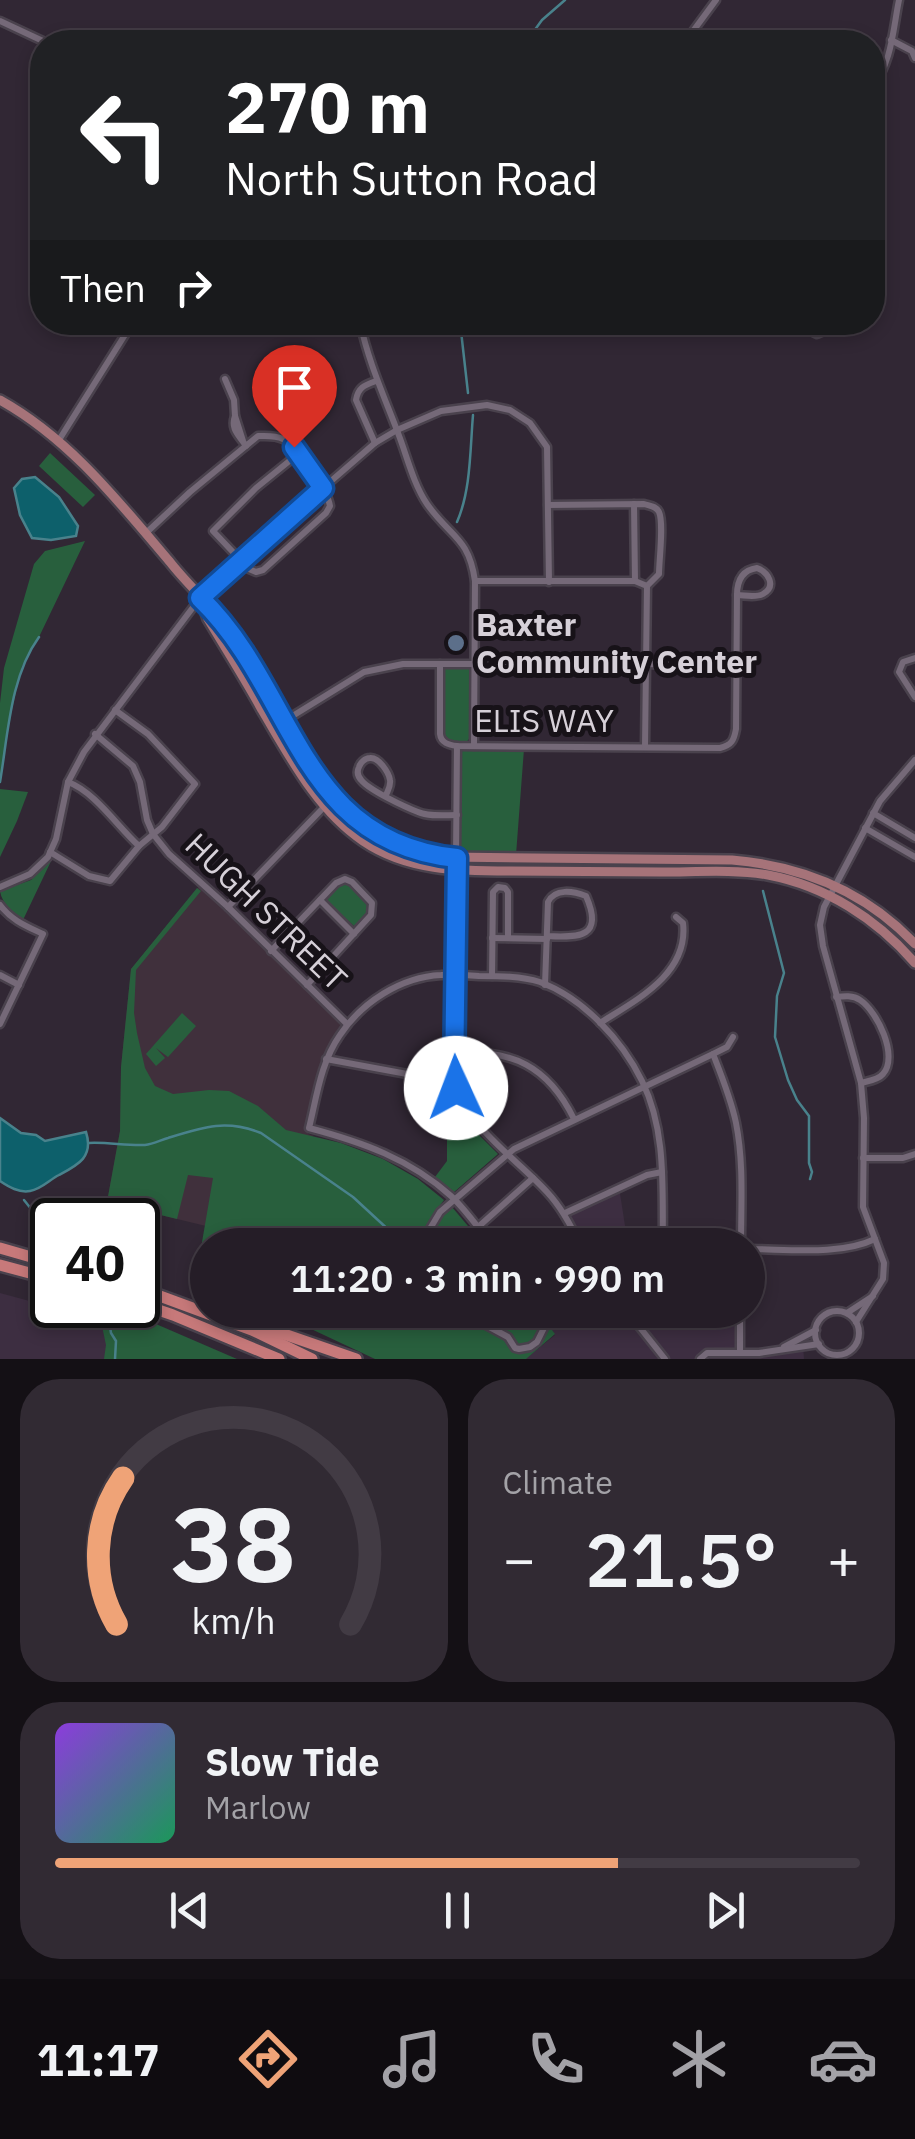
<!DOCTYPE html>
<meta charset="utf-8">
<style>
body{margin:0;font-family:"IBM Plex Sans",sans-serif;background:#312a33;color:#f1f3f6;height:100vh;display:flex;flex-direction:column;font-size:38px;white-space:nowrap}
*{box-sizing:border-box;margin:0}
p{font-size:32px;color:#a3a2a7}
.icon{flex:none;width:55px;height:55px;fill:none;stroke:currentColor;stroke-width:2;stroke-linecap:round;stroke-linejoin:round}
.map{position:relative;height:1359px;overflow:hidden}
.sheet{display:flex;flex-direction:column;gap:20px;padding:20px;background:#141015;flex:1}
.sheet>*{flex:none}
.guide{position:absolute;left:30px;top:30px;width:855px;height:305px;border-radius:40px;box-shadow:0 5px 15px #0003,0 0 0 2px #423b44;background:#202124;color:#fff;overflow:hidden}
.speed{position:absolute;left:30px;top:1198px;display:flex;gap:20px;font-size:50px;font-weight:700;text-align:center}
.speed>*{display:grid;place-content:center;width:130px;height:130px;border-radius:50%;background:#251d27;box-shadow:0 5px 15px #0003,0 0 0 2px #423b44;line-height:1}
.speed .limit{border:5px solid #111;border-radius:15px;background:#fff;color:#111}
.pin{position:absolute;display:grid;place-items:center;width:85px;height:85px;color:#fff;margin:-102px -42px;border-radius:50% 50% 50% 0;rotate:-45deg;box-shadow:0 0 10px #0007}
.pin .icon{rotate:45deg}
.me{position:absolute;width:110px;margin:-55px;rotate:358deg;stroke-linejoin:round;filter:drop-shadow(0 0 8px #0008)}
.turn{display:flex;align-items:center;gap:35px;height:210px;padding:0 30px;font-size:45px}
.turn .icon{width:130px;height:130px;stroke-width:2.5}
.turn b{display:block;font-size:70px;line-height:85px}
.then{display:flex;align-items:center;height:95px;padding:0 30px;background:#0003;gap:20px;font-size:38px}
.big{font-size:75px;font-weight:600;line-height:1.1}
.sheet .tile{flex:1;display:flex;flex-direction:column;justify-content:center;gap:15px;min-width:0;padding:0 35px;border-radius:40px;background:#312a33}
.sheet .dial{align-items:center;gap:0}
.dial svg{height:260px;overflow:visible;fill:none;stroke:#423b44;stroke-width:7;stroke-linecap:round;text-anchor:middle}
.dial text{fill:#f1f3f6;stroke:none}
.song{display:flex;align-items:center;gap:30px}
.cover{width:120px;height:120px;border-radius:15px;background:linear-gradient(135deg,hsl(270 70% 55%),hsl(150 70% 35%))}
.played{height:10px;border-radius:5px;background:linear-gradient(90deg,#efa377 70%,#423b44 70%)}
.keys{display:flex;justify-content:space-around;direction:ltr}
.heat{display:flex;justify-content:space-between;align-items:center;font-size:55px;direction:ltr}
.sheet .tiles{flex:1;display:grid;gap:20px;grid-template-columns:1fr 1fr}
.tile:last-child{grid-column:span 2}
.trip{position:absolute;left:190px;top:1228px;width:575px;height:100px;border-radius:50px;background:#251d27;box-shadow:0 5px 15px #0003,0 0 0 2px #423b44;font-weight:600;line-height:100px;text-align:center}
.tabs{display:flex;height:160px;justify-content:space-around;align-items:center;background:#0f0c10;color:#a3a2a7}
.tabs .icon{width:70px;height:70px}
.tabs .selected{color:#efa377}
.tabs b{font-size:45px;color:#f1f3f6}
.map>svg:first-child{display:block}
.built{fill:#3d2e41}
.education{fill:#40303c}
.green{fill:#285f3d}
.water{fill:#0d606b;stroke:#49828c;stroke-width:2.5}
.lines{fill:none;stroke-linecap:round;stroke-linejoin:round}
.stream{stroke:#49828c;stroke-width:2.5}
.minor-casing{stroke:#4a424d;stroke-width:11}
.major-casing{stroke:#4a424d;stroke-width:14}
.highway-casing{stroke:#4a424d;stroke-width:16}
.minor{stroke:#756978;stroke-width:6}
.major{stroke:#a67379;stroke-width:9}
.highway{stroke:#c7797a;stroke-width:11}
.route-casing{stroke:#114b97;stroke-width:25}
.route{stroke:#1a73e8;stroke-width:18}
.service-dot{fill:#5c6f8a;stroke:#171218;stroke-width:4}
.labels{text-anchor:middle;stroke-width:10;stroke-linejoin:round;paint-order:stroke}
.poi-label{font-size:32px;font-weight:bold;fill:#d6d0d8;stroke:#171218;text-anchor:start}
.street-label{font-size:32px;fill:#d6d0d8;stroke:#171218}
</style>
<div class="map">
<svg width="915" height="1359" viewBox="0 0 915 1359">
<rect width="100%" height="100%" fill="#312734"/>
<g class="built">
<path d="M619 1187 628 1245H580L565 1213Z"/>
<path d="M0 1293 144 1332 212 1359H0Z"/>
<path d="M564 1310H740V1352L803 1346 804 1359H525L555 1335 546 1324Z"/>
</g>
<path class="education" d="M202 883 348 1025 339 1035 319 1084 308 1134 314 1136 217 1159 206 1226 107 1202 120 1131 121 1067 131 969Z"/>
<g class="green">
<path d="M50 453 95 495 83 507 39 466Z"/>
<path d="M85 541 39 637 22 666 11 714 0 782V703L4 668 34 564 45 551Z"/>
<path d="M448 666H465L471 670V736L466 743H450L442 736 443 670Z"/>
<path d="M482 748 524 749 516 855 467 854 459 844 461 833 460 754 464 749Z"/>
<path d="M0 789 28 792 17 821 0 857Z"/>
<path d="M52 859 23 920C13 913 2 904 0 891L31 880Z"/>
<path d="M344 883 350 885 371 907 370 912 356 928 325 899 339 884Z"/>
<path d="M197 888 201 891 136 970 134 1013 137 1033 145 1068 155 1086 173 1094 209 1090 229 1091 258 1106 286 1130 341 1143 383 1159 418 1179 444 1200 438 1208 444 1213 452 1207 484 1245H208L207 1288 195 1283 213 1178 188 1175 177 1219 107 1202 120 1131 121 1067 131 969Z"/>
<path d="M182 1013 196 1026 168 1057 156 1048 165 1058 156 1066 146 1054Z"/>
<path d="M447 1084 462 1118 498 1154 453 1193 435 1177 447 1161Z"/>
<path d="M98 1307 149 1321 237 1359H104L106 1345Z"/>
<path d="M257 1310H537L555 1334 526 1359H375L309 1328 273 1318Z"/>
</g>
<g class="water">
<path d="M35 477 59 497 78 526 76 536 51 540 32 538 20 515 14 488 22 479Z"/>
<path d="M0 1118 21 1133 36 1135 45 1141 86 1132C94 1157 78 1165 59 1175 49 1180 42 1189 30 1191 19 1193 9 1187 0 1181Z"/>
</g>
<g class="lines">
<g class="stream">
<path d="M526 42 542 20 565 0"/>
<path d="M460 322 468 393"/>
<path d="M457 522C471 490 470 450 473 415"/>
<path d="M0 782C8 735 10 677 39 637"/>
<path d="M763 891 784 973 777 996 775 1037 788 1080 797 1100 809 1116V1163L812 1172 810 1179"/>
<path d="M89 1143C108 1142 127 1146 145 1145 153 1144 161 1140 168 1138 203 1127 226 1119 261 1133L353 1197 405 1245"/>
<path d="M24 1200 51 1234"/>
<path d="M107 1306 111 1333 116 1341 115 1359"/>
</g>
<g class="minor-casing">
<g id="minor">
<path d="M0 21 45 42"/>
<path d="M891 40 912 51 915 58"/>
<path d="M685 42 716 0"/>
<path d="M872 87C892 63 893 29 899 0"/>
<path d="M360 322C368 361 384 396 398 433 407 456 413 483 427 504 450 537 469 537 475 581L474 746"/>
<path d="M807 322 809 330 817 334 824 331 829 322"/>
<path d="M225 379 234 400 235 416"/>
<path d="M59 440 133 322"/>
<path d="M243 441 235 416C230 430 240 436 246 446"/>
<path d="M375 443 356 400C358 387 365 385 376 381"/>
<path d="M634 504 635 581"/>
<path d="M548 505 644 504C650 506 656 506 659 512 664 523 659 561 659 574L647 586"/>
<path d="M146 533 190 492 258 436C267 436 275 435 283 439 298 446 327 489 330 506L326 513 263 570 256 572 249 569 213 531 256 488 298 454"/>
<path d="M757 568C768 572 777 586 763 594 756 598 744 595 737 595 737 581 742 570 757 568Z"/>
<path d="M475 581H635L647 586"/>
<path d="M915 658 903 662 899 672 915 697"/>
<path d="M440 664V734C441 743 449 745 457 746L720 748C732 745 734 740 736 729L737 595"/>
<path d="M273 728 364 672 403 664H646L735 667"/>
<path d="M95 734 133 766 140 782 147 820 153 834 169 854 228 907 347 1024"/>
<path d="M457 746 454 1079C467 1128 514 1156 547 1192 562 1208 571 1225 580 1245"/>
<path d="M645 746 647 586"/>
<path d="M68 782C95 792 117 826 139 846"/>
<path d="M386 795C388 790 391 786 390 780 389 773 379 757 370 758 365 758 360 763 359 767 356 773 358 777 362 781 371 791 405 807 418 812 429 817 445 815 457 815"/>
<path d="M873 813 915 838"/>
<path d="M865 828 915 857"/>
<path d="M50 852 89 876 110 881 139 846 162 827 195 784 148 734 115 710"/>
<path d="M0 887 30 874 48 857 56 839 68 782 84 752 200 598 323 488 375 443 397 430 441 411 487 405 510 410 530 423 547 447 549 582"/>
<path d="M320 900 354 934"/>
<path d="M0 905C11 920 26 926 43 934L0 1024"/>
<path d="M228 907 324 807"/>
<path d="M492 938 547 939"/>
<path d="M271 951 336 883 345 879 352 882 372 903 371 915 307 985"/>
<path d="M0 975 19 985"/>
<path d="M492 976 493 892 498 887 505 888 508 892V938"/>
<path d="M545 985 548 902C555 888 573 891 586 896 604 937 580 938 547 936"/>
<path d="M836 997C844 996 853 995 860 1000 877 1011 899 1056 883 1074 878 1080 868 1081 861 1083"/>
<path d="M600 1023C636 1000 689 974 683 923L676 917"/>
<path d="M454 1053C512 1049 548 1066 574 1119"/>
<path d="M713 1054C722 1077 731 1099 736 1123 744 1163 741 1205 741 1245"/>
<path d="M326 1059 418 1076 454 1079"/>
<path d="M863 1158H903L915 1154"/>
<path d="M565 1213 647 1175 662 1172"/>
<path d="M477 1228 533 1178"/>
<path d="M415 1245 428 1232 440 1212 514 1149 713 1054 727 1047 733 1037"/>
<path d="M492 1245C479 1229 466 1210 451 1196 410 1159 362 1142 309 1128 317 1095 321 1062 340 1035 362 1002 401 977 441 975 454 974 467 975 479 976 499 976 521 976 540 982 583 998 622 1040 642 1081 667 1132 662 1190 663 1245"/>
<path d="M748 1249C786 1249 840 1256 875 1239"/>
<path d="M458 1310 508 1337 515 1348 519 1349 530 1347 537 1342 546 1324 564 1310"/>
<path d="M544 1310 553 1320"/>
<path d="M626 1310 665 1359"/>
<circle cx="837" cy="1333" r="22"/>
<path d="M847 1313 873 1296"/>
<path d="M856 1322 883 1279 884 1263 863 1207 864 1118 861 1083 823 946 820 925 824 907 880 801 915 760"/>
<path d="M784 1347 816 1330"/>
<path d="M740 1352V1310"/>
<path d="M700 1359 707 1353H759L819 1344"/>
</g>
</g>
<g class="major-casing">
<g id="major">
<path d="M0 400C70 439 119 502 170 562 184 580 201 596 216 613 291 706 309 837 447 857L732 860C803 866 865 891 915 944"/>
<path d="M202 602 208 619C226 649 245 679 262 710 290 757 317 810 363 841 407 871 459 871 510 871 560 871 611 872 662 872 696 872 734 869 768 875 826 886 877 919 915 963"/>
</g>
</g>
<g class="highway-casing">
<g id="highway">
<path d="M0 1248 52 1263"/>
<path d="M0 1265 52 1279"/>
<path d="M138 1288 252 1330 312 1359"/>
<path d="M138 1303 173 1315 279 1359"/>
<path d="M259 1331 281 1333 356 1359"/>
</g>
</g>
<use href="#minor" class="minor"/>
<use href="#major" class="major"/>
<use href="#highway" class="highway"/>
</g>
<g class="lines">
<g class="route-casing">
<path id="route" d="M294 447 323 488 200 598C296 690 297 842 457 858L454 1079 456 1088"/>
</g>
<use href="#route" class="route"/>
</g>
<circle class="service-dot" cx="456" cy="643" r="10"/>
<g class="labels">
<g class="poi-label">
<text x="476" y="636">Baxter<tspan x="476" dy="37">Community Center</tspan></text>
</g>
<g class="street-label">
<text x="544" y="732">ELIS WAY</text>
<text transform="translate(266 912) rotate(44)" y="11">HUGH STREET</text>
</g>
</g>
</svg>
<div class="speed"><div class="limit">40</div></div>
<div class="pin" style="left:294px;top:447px;background:#d93025"><svg class="icon" aria-label="arrive" viewBox="0 0 24 24"><path d="M6 21V4h12l-3 4 3 4H6"/></svg></div>
<svg class="me" style="left:456px;top:1088px" viewBox="-20 -20 40 40"><circle r="19" fill="#fff"/><path d="M0-13L10 11 0 6-10 11z" fill="#1a73e8"/></svg>
<div class="trip">11:20 · 3 min · 990 m</div>
<div class="guide">
<div class="turn"><svg class="icon" aria-label="left" viewBox="0 0 24 24"><path d="M17 20v-9H6M10 6l-5 5 5 5"/></svg><div><b>270 m</b>North Sutton Road</div></div>
<div class="then">Then<svg class="icon" aria-label="right" viewBox="0 0 24 24"><path d="M7 20v-9h11M14 6l5 5-5 5"/></svg></div>
</div>
</div>
<section class="sheet">
<div class="tiles">
<div class="tile dial"><svg viewBox="0 0 100 80">
<path d="M14 69A42 42 0 1 1 86 69"/>
<path d="M14 69A42 42 0 0 1 16 24" stroke="#efa377"/>
<text x="50" y="56" font-size="32" font-weight="700">38</text>
<text x="50" y="72" font-size="11">km/h</text>
</svg></div>
<div class="tile"><p>Climate</p>
<div class="heat"><a>−</a><b class="big">21.5°</b><a>+</a></div>
</div>
<div class="tile">
<div class="song"><i class="cover"></i><div><b>Slow Tide</b><p>Marlow</p></div></div>
<div class="played"></div>
<div class="keys"><svg class="icon" aria-label="previous" viewBox="0 0 24 24"><path d="M18 5L8 12l10 7zM5 5v14"/></svg><svg class="icon" aria-label="pause" viewBox="0 0 24 24"><path d="M8 5v14M16 5v14"/></svg><svg class="icon" aria-label="next" viewBox="0 0 24 24"><path d="M6 5l10 7-10 7zM19 5v14"/></svg></div>
</div>
</div>
</section>
<nav class="tabs">
<b>11:17</b>
<svg class="icon selected" aria-label="directions" viewBox="0 0 24 24"><path d="M12 3l9 9-9 9-9-9zM9 14v-3h6M13 9l2 2-2 2"/></svg>
<svg class="icon" aria-label="music" viewBox="0 0 24 24"><path d="M9 18V5l10-2v13"/><circle cx="6" cy="18" r="3"/><circle cx="16" cy="16" r="3"/></svg>
<svg class="icon" aria-label="phone" viewBox="0 0 24 24"><path d="M5 4h4l2 5-3 2q2 4 5 5l2-3 5 2v4C11 20 4 13 5 4z"/></svg>
<svg class="icon" aria-label="climate" viewBox="0 0 24 24"><path d="M12 3v18M4 7l16 10M4 17L20 7"/></svg>
<svg class="icon" aria-label="car" viewBox="0 0 24 24"><path d="M5 17H2v-5l4-1 3-4h7l3 4 3 1v5h-3M9 17h6M6 11h13"/><circle cx="7" cy="17" r="2"/><circle cx="17" cy="17" r="2"/></svg>
</nav>
